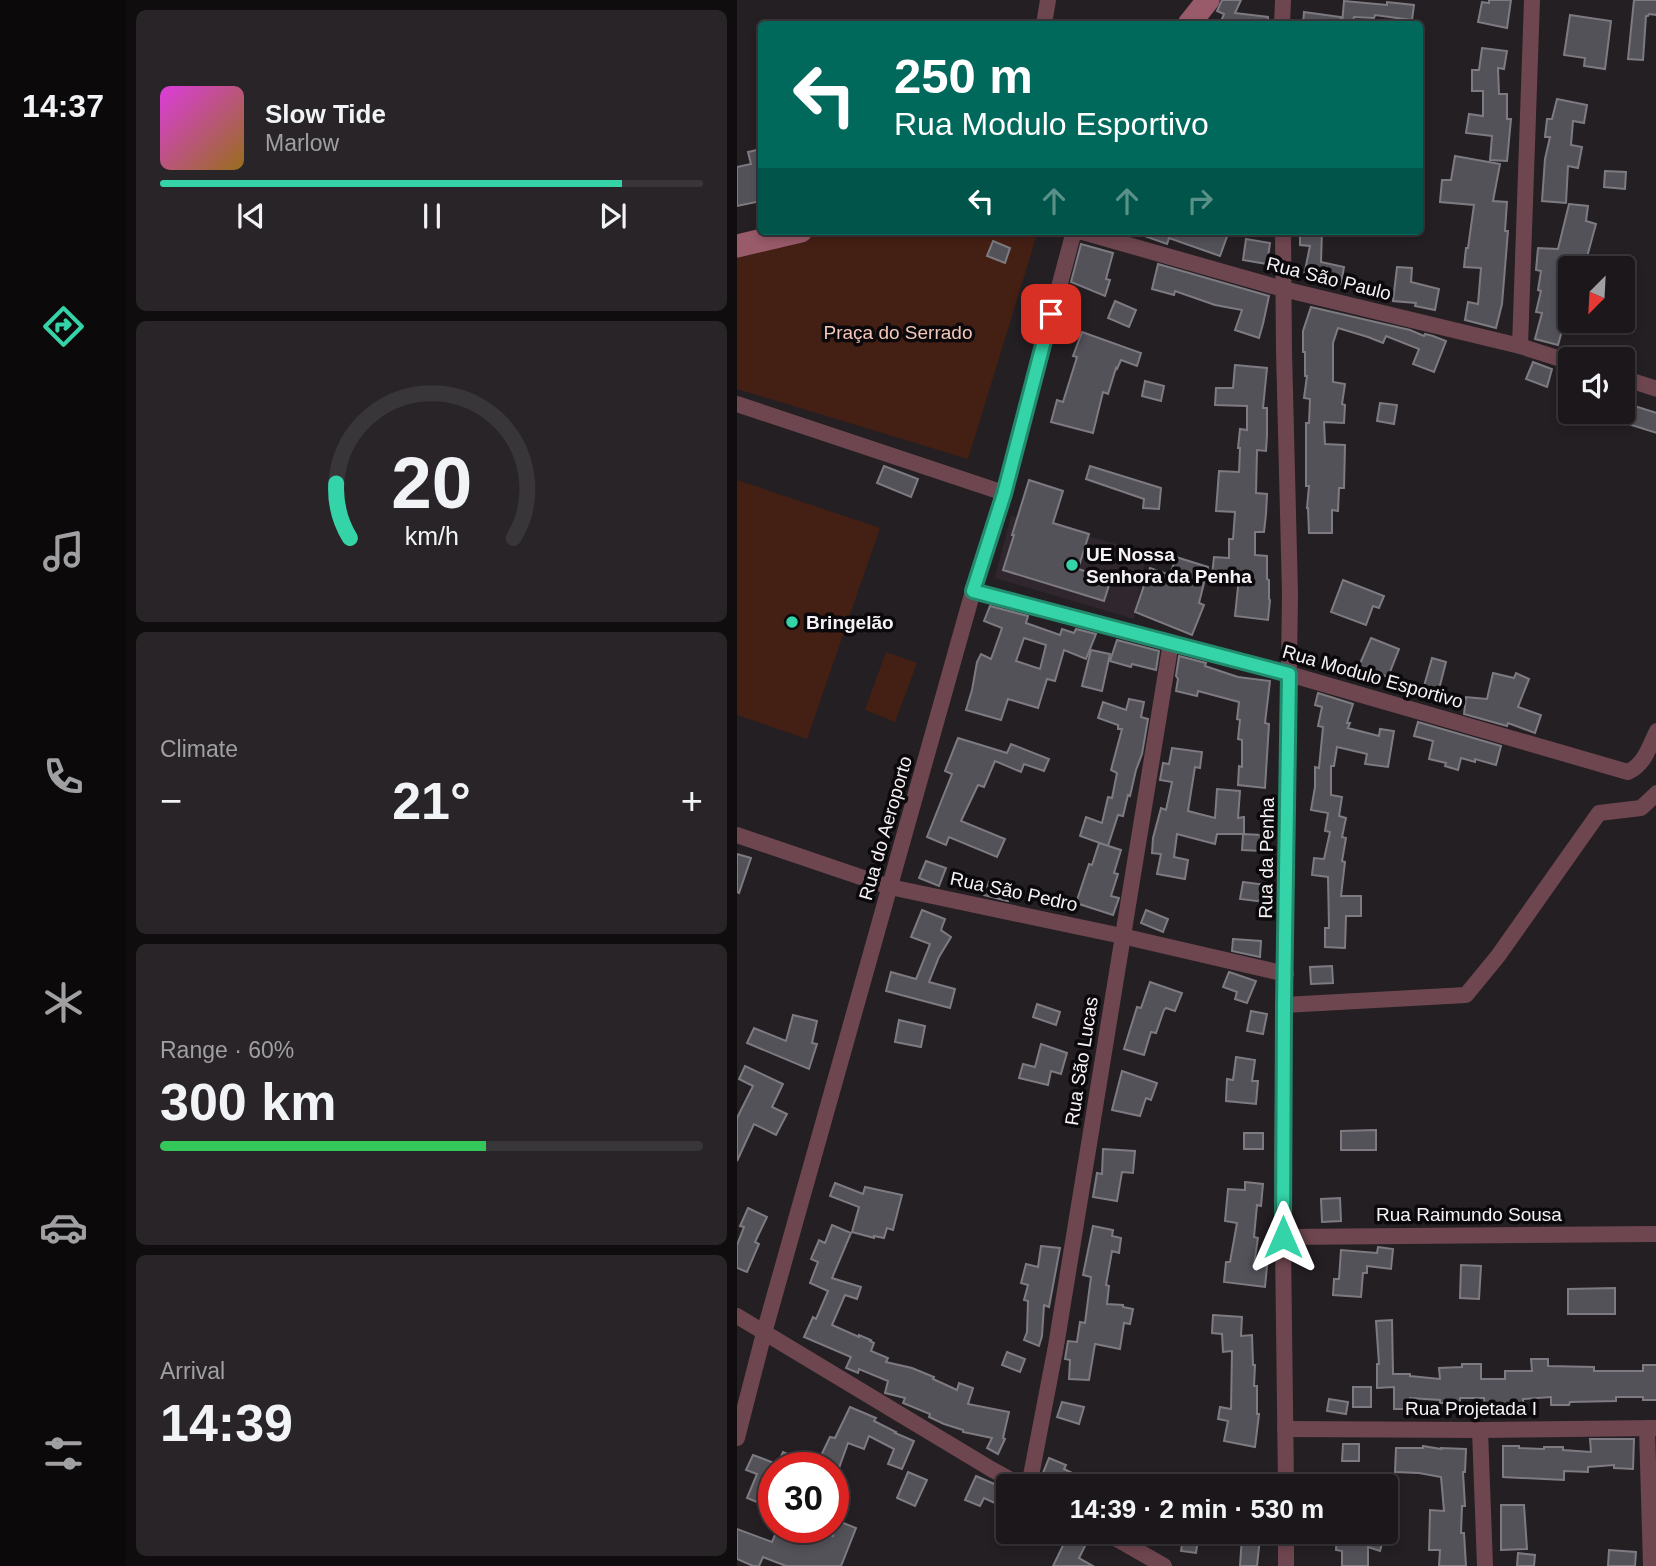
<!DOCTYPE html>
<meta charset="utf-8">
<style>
body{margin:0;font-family:Arial,sans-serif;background:#282427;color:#f1f3f6;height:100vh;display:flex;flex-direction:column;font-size:26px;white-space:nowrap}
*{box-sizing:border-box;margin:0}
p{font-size:23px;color:#a09fa2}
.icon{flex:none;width:38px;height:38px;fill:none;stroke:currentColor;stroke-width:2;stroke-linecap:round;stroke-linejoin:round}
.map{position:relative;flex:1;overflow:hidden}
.side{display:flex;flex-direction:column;gap:10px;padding:10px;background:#0f0d0e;width:611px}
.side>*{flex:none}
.top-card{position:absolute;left:21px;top:21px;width:665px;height:214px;border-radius:7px;box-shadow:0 4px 10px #0003,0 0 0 2px #393639;background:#00695c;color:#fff;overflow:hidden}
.needle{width:46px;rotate:204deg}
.buttons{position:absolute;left:821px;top:256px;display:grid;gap:14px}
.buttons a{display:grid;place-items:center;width:77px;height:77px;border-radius:7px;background:#1b171a;box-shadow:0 4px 10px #0003,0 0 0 2px #393639;font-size:35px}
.speed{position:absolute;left:21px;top:1452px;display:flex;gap:14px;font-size:35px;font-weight:700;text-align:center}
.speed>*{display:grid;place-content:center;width:91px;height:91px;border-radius:50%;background:#1b171a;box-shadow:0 4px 10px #0003,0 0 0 2px #393639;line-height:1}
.speed .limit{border:10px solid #d22;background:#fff;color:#111}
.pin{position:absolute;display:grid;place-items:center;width:60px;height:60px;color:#fff;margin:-30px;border-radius:14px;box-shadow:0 4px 10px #0006}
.me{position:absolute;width:77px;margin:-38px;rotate:0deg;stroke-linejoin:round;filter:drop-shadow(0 0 5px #0008)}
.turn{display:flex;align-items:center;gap:24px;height:147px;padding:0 21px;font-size:32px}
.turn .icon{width:91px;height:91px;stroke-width:2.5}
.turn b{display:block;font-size:49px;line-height:60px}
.lanes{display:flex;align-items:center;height:66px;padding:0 21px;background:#0003;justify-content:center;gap:35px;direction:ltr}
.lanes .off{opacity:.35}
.big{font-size:52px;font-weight:700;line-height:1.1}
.side .tile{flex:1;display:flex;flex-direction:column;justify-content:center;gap:10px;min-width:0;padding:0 24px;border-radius:10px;background:#282427}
.side .dial{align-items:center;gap:0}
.dial svg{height:182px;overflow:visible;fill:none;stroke:#393639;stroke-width:7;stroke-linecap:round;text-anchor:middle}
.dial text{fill:#f1f3f6;stroke:none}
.song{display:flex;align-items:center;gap:21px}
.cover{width:84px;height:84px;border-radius:10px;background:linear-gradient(135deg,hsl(300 70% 55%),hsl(40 70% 35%))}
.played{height:7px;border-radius:4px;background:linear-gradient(90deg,#34d4a8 85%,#393639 85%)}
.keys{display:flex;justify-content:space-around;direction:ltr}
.heat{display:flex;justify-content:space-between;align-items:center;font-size:38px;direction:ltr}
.charge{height:10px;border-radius:5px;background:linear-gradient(90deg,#34c759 60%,#393639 0)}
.trip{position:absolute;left:259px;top:1474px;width:402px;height:70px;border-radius:7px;background:#1b171a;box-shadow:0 4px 10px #0003,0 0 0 2px #393639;font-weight:700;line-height:70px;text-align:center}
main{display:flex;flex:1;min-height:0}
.tabs{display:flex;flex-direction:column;width:126px;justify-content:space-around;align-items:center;background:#0b090a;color:#a09fa2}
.tabs .icon{width:49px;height:49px}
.tabs .current{color:#34d4a8}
.tabs b{font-size:32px;color:#f1f3f6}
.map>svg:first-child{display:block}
.built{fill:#30262e}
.green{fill:#441f14}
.building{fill:#545259;stroke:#7d7b81;stroke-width:2;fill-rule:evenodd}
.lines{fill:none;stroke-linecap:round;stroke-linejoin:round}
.street{stroke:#6e464f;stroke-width:16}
.secondary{stroke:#995a69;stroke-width:23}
.route-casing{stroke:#228a6d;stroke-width:18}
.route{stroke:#34d4a8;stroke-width:12}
.poi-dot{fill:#34d4a8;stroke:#0b090b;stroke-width:2.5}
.labels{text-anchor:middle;stroke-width:7;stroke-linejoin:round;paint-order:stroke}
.street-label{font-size:19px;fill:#f6f2f5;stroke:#0b090b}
.park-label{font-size:19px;fill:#f5c7b8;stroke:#0b090b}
.poi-label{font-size:19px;font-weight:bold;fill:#f6f2f5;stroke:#0b090b;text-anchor:start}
</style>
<main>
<nav class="tabs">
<b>14:37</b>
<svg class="icon current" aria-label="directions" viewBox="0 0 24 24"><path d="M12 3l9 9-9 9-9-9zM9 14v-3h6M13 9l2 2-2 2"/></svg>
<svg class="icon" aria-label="music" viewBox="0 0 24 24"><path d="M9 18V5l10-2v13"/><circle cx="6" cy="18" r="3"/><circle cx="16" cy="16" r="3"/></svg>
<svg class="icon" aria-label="phone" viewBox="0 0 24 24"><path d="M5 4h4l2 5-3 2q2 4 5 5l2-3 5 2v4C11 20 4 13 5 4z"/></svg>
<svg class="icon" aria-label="climate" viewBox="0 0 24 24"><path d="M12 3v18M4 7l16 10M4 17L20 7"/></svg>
<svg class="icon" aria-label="car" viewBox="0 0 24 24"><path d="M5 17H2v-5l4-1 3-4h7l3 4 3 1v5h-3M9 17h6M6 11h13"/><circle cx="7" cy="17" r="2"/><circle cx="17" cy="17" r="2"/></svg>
<svg class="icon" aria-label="filters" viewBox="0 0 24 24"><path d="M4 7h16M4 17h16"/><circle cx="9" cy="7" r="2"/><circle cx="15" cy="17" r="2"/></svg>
</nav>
<section class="side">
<div class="tile">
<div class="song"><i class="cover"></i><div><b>Slow Tide</b><p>Marlow</p></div></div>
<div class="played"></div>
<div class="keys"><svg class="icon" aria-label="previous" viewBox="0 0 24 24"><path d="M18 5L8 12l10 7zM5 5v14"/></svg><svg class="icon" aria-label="pause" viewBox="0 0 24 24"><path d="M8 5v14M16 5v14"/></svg><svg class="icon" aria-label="next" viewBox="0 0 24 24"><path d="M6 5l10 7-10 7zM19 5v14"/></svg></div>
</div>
<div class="tile dial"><svg viewBox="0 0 100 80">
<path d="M14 69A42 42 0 1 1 86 69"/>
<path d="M14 69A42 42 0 0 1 8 45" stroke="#34d4a8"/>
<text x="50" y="56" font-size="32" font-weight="700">20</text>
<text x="50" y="72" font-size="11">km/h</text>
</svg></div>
<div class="tile"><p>Climate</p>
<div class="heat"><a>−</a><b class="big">21°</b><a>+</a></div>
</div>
<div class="tile"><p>Range · 60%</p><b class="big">300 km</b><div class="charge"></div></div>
<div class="tile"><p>Arrival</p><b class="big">14:39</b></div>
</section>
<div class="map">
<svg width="920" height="1566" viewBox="0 0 920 1566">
<rect width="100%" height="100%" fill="#241f23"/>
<path class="built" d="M274 516 410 552 397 619 258 578Z"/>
<g class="green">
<path d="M90 231H301L231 459 0 389V252Z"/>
<path d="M0 480 143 528 70 739 0 715Z"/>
<path d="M149 652 180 663 158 722 128 710Z"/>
</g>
<g class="building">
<path d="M485 0H504L498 13 531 17V24H483L487 14 480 11Z"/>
<path d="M752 0H774L770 28 741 22 745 2 752 3Z"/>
<path d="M897 0H920V15L912 14 911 16H909L906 60 891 59Z"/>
<path d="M607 1 650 5V2L677 5 675 20 638 15 637 18 617 17 615 24H605Z"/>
<path d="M567 12 604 17 603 24H566Z"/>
<path d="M833 15 874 21 868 69 847 66 848 58 827 55Z"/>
<path d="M745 48 770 51 767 69 761 68 762 94H770V119H774L770 161 753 160 755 136 729 133 732 114 746 116V91H735V70H742Z"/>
<path d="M820 99 850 105 847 123 836 121 834 145 845 147 841 168 831 166 829 203 805 201 808 159 813 137H808L810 119H815Z"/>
<path d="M24 149V201L0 206V167L14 164 11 152Z"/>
<path d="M718 156 763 164 756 201 770 202 768 231H771L765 304 759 328 728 320 731 302 741 304 744 268 727 267 729 248H731L737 205 703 202 705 180H714Z"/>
<path d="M868 171 889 172 888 189 867 187Z"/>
<path d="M832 204 851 206 849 221 859 224 850 257 852 258 850 268H833V317L829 316 821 345 798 339 805 313 799 312 804 291 801 290 804 271 799 270 801 248 821 249Z"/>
<path d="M400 231H492L483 256 432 238 430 244 399 233Z"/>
<path d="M563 231H585L584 262 607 267 604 284 567 275 573 246 563 245Z"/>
<path d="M509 239 533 243 530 264 506 260Z"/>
<path d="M256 241 273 248 268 263 250 256Z"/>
<path d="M344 244 376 253 369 279 373 280 368 296 334 282Z"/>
<path d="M421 264 532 296 526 324 522 338 498 330 505 310 478 305 438 291 437 295 415 289Z"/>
<path d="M660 267 675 268 674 282 702 289 698 310 678 306 679 303 656 301Z"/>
<path d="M378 301 399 310 392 327 371 318Z"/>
<path d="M574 307 673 330 687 336 688 334 696 336 709 341 697 372 676 364 682 349 649 336 646 343 631 337 601 328 596 343V382L608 384 605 404 608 405 607 423 587 422 588 444 608 445 607 488H602L601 511 595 510V533H572L571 508H570L572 486H569V423H572L573 399 567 398 570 376H568V352H566V331Z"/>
<path d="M345 332 404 353 400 366 384 360 380 369 379 368 371 394 366 392 356 433 314 422 320 400 326 402 340 357 336 356Z"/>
<path d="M796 362 815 369 810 387 789 379Z"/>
<path d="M498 365 530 368 526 408H530V435L529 451 520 450 519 493 530 494 529 514 527 532H518V555L530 556V579L532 580V599L533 600 531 620 498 616 502 577 475 575 477 557 492 558V539H496L498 512 479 511 482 471 502 472 503 448H501L503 429 510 430V406L478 405 479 388H496Z"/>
<path d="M408 381 427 386 424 401 405 396Z"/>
<path d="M643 403 660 405 657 424 640 421Z"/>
<path d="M888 403 920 413V433L882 421Z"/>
<path d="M147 466 181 479 174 497 140 483Z"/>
<path d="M353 466 424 488 422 509 406 508 407 499 349 479Z"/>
<path d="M292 480 326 491 316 523 352 534 341 569 374 579 367 601 266 570 277 535H275Z"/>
<path d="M439 557 471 567 462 603 467 605 455 635 398 612 413 568 433 575Z"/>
<path d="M606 580 647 596 642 608 636 606 629 625 594 612Z"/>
<path d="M253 606 291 616 289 623 323 635 325 629 337 633 339 629 359 634 349 659 327 650 318 681 310 679 301 708 271 699 264 720 229 710 235 690 240 662 244 654 254 659 265 628 247 621ZM287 638 309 645 303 669 279 661Z"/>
<path d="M634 638 662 649 651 677 622 666Z"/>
<path d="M380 640 422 651 419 670 395 664 394 667 373 661Z"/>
<path d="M354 650 373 654 365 691 345 686Z"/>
<path d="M442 656 469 663 468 666 501 677 533 681 528 723 532 724 528 788 501 785 502 766 505 767V740L501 739 503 720 500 719 502 702 461 691 460 696 439 691 441 679 439 676Z"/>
<path d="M695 658 709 662 700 697 685 693Z"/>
<path d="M756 673 777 678 779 673 792 679 781 707 804 715 798 733 771 723 770 726 727 714 729 697 750 699Z"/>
<path d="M581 693 616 704 610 723H613L611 728 642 736 643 729 657 731 651 767 628 764 630 754 600 747 597 766H594V795L605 797 602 816 609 818 605 837 609 838 605 861 608 862 604 896H624V916H609L608 948 588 947V928H592L591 877 575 875 577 858 587 859 593 832 588 831 591 813 574 810 578 787V767L582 768 586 727 581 726 585 707 578 705Z"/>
<path d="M392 699 407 702 404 717 411 719 405 754 399 770 393 796 391 795 386 816 381 815 371 846 343 836 349 817 365 823 371 797 375 798 380 773 374 770 385 729H381V725L361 718 366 702 389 710Z"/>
<path d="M681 722 764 746 759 765 738 759V762L724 758 721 770 708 766 709 763 692 759 696 741 677 736Z"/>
<path d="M221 738 270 753 274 744 312 759 307 771 287 764 284 772 258 761 247 787 241 785 224 821 268 839 260 857 212 837 209 845 190 837 215 774 208 771Z"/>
<path d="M435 748 465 752 463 768 458 767 451 811 478 818 480 789 503 791 501 818 507 817V834H480L478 844 440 834 437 857 451 860 448 879 420 874 424 854 415 853 416 838 424 808 429 810 435 782 423 780 426 763 432 764Z"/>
<path d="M506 834 525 835V851L505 850Z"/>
<path d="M362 843 384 850 377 873 381 874 374 896 382 898 376 915 339 903 352 864 355 865Z"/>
<path d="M0 854 14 858 2 893 0 892Z"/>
<path d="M189 861 209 868 202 886 182 878Z"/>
<path d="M252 882 274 891 271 901 247 895Z"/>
<path d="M506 882 530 885 527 902 503 899Z"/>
<path d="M185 910 208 919 204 930 214 937 202 957 192 982 218 989 213 1008 149 991 154 972 179 979 193 944 174 937Z"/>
<path d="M409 910 431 919 426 932 404 923Z"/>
<path d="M496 939 524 941 523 957 495 951Z"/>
<path d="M595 966 596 983 574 984 573 967Z"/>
<path d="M492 972 519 981 510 1003 498 999 500 992 486 987Z"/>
<path d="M413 982 445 993 438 1011 429 1008 427 1010 419 1033 414 1032 407 1055 387 1049 400 1007 404 1008Z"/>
<path d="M300 1004 323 1012 319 1025 296 1017Z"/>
<path d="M514 1011 530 1014 526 1034 510 1031Z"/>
<path d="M56 1015 80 1021 75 1043 80 1044 72 1069 10 1043 17 1028 49 1041Z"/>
<path d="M162 1020 188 1026 184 1047 158 1042Z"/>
<path d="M304 1044 330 1053 324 1074 314 1071 311 1085 282 1078 286 1064 298 1067Z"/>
<path d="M499 1057 518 1060 515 1081H521L519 1104 489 1101 490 1079 496 1080Z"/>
<path d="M8 1066 46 1084 35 1107 50 1114 39 1135 17 1124 0 1161V1118L16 1086 2 1079Z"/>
<path d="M385 1071 420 1083 414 1100 409 1098 403 1116 375 1110Z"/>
<path d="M639 1130V1150H604V1131Z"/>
<rect x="507" y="1133" width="19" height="16"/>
<path d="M366 1149 398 1151 396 1173 385 1172 380 1201 356 1197 360 1173 365 1174Z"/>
<path d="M508 1182 526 1184 524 1206 520 1205 517 1237 521 1238 517 1265 530 1266 528 1287 487 1282 489 1262H493L500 1223 488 1221 491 1189 508 1190Z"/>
<path d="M98 1183 126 1194 128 1187 165 1195 156 1230 150 1228 147 1238 137 1236V1238L115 1232 122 1207 93 1196Z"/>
<path d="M603 1198 604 1221 585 1222 584 1199Z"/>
<path d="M11 1208 30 1217 18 1242 22 1244 10 1272 0 1268V1245L7 1227 3 1226Z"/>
<path d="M95 1225 114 1233 95 1278 124 1287 120 1299 108 1295 95 1325 122 1337V1335L134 1340 133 1341 137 1343 134 1351 151 1358 149 1362 175 1368 197 1377 196 1379 220 1390 222 1383 236 1388 231 1404 272 1412 266 1438 268 1439 261 1454 250 1448 255 1438 226 1432V1430L207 1424 192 1417 193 1414 166 1403 168 1398 148 1393 151 1381 122 1369 121 1373 109 1368 114 1357 67 1337 76 1317 79 1319 91 1291 73 1283 81 1262 74 1259 82 1240 88 1243Z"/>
<path d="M356 1226 376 1230 375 1236 384 1238 382 1253 375 1251 369 1285 372 1286 370 1304 386 1305V1307L396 1309 393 1324 387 1323 383 1349 358 1344 352 1380 332 1379 333 1360 328 1359 331 1341 340 1342 343 1322 348 1323 354 1277 346 1275Z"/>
<path d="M304 1246 323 1248 312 1307 307 1305 305 1336 302 1346 287 1340 290 1332 291 1301 287 1300 291 1285 284 1283 289 1264 301 1267Z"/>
<path d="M641 1247 656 1249 654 1269 630 1266V1273H626L624 1297 596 1295 597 1279H602L604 1250 640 1253Z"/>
<path d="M724 1265 744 1266 742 1299 723 1298Z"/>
<path d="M878 1288V1314H831V1289Z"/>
<path d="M476 1315 505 1317 504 1336 515 1335 516 1365H518L517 1386H520V1414H522L518 1447 487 1441 491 1421 481 1419 483 1407 494 1409 495 1351 486 1352 485 1334 475 1333Z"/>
<path d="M655 1320 656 1374H673V1376L703 1379 702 1368 725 1367V1364H744V1379H768V1371H795L794 1359H811V1366L857 1367V1371H906V1365H920V1400H906V1397H879V1401L833 1402 832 1405H814V1397L786 1399V1407L748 1406 747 1398H723V1403H703V1400L673 1398V1409H657V1387L640 1388V1364H642L639 1321Z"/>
<path d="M270 1352 288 1359 283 1372 265 1365Z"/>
<rect x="616" y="1387" width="18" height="20"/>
<path d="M592 1399 611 1402 609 1414 590 1411Z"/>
<path d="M325 1402 347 1407 342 1424 320 1417Z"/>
<path d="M113 1407 139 1418 137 1421 159 1432 158 1433 177 1441 165 1469 151 1464 157 1449 132 1436 127 1449 111 1443 102 1468H39L46 1452 79 1466 93 1437 98 1438Z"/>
<path d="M853 1439H897L896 1469 877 1468V1465L851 1467V1472L827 1471V1480L766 1477V1446H782V1448L807 1449V1447H826V1450L854 1452Z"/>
<path d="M606 1444H622V1461H605Z"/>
<path d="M686 1446 704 1449V1448L729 1449 728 1472H726L728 1506H725L724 1533H727L729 1566H702L703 1550H692L693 1510 707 1511 704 1477 682 1473 658 1472 659 1448H686Z"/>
<path d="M16 1455 37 1463V1509L10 1498 20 1474 9 1470Z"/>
<path d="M312 1458 329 1465 327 1469 362 1486H324L304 1478Z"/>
<path d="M171 1472 190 1480 178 1506 160 1498Z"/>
<path d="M239 1476 271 1490V1509L247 1498 243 1506 228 1500Z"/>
<path d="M764 1505H787L790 1549 764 1550Z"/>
<path d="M96 1519 119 1528 104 1566H49L26 1557 22 1566H16L0 1559V1529L35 1542 41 1528H76L96 1536Z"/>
<path d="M333 1531H338L352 1538 342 1558 356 1566H316Z"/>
<path d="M447 1531 462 1533 459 1553 444 1551Z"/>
<path d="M600 1532 630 1534 646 1540 643 1551 631 1547V1566H605V1551L599 1550Z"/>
<path d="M505 1536 523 1538 520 1566H503Z"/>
<path d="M872 1550 899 1552 898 1566H871Z"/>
<path d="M781 1553 798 1555 797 1566H780Z"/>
</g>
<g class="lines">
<g class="street">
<path d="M307 24 311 0"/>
<path d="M545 24 546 0"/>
<path d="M342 231 546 289 783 346 833 362"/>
<path d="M546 231 547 351 553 594 545 1164 549 1486"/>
<path d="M783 346 795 0"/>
<path d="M886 378 920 389"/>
<path d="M0 404 267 493"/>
<path d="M236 591 552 674 891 772C908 764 912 747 920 731"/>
<path d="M0 835 153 887 385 936 549 974"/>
<path d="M547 1005 729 995 761 956 862 813 904 808 920 793"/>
<path d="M546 1237 920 1234"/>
<path d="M0 1316 254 1469 285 1486"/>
<path d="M910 1428 914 1566"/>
<path d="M548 1429 743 1430 920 1428"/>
<path d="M743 1430 748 1566"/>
<path d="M0 1438 27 1333 236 591 267 493 337 231"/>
<path d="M292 1486 319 1346 434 642"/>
<path d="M366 1531 427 1566"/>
<path d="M549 1531V1566"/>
</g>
<g class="secondary">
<path d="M452 24 471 0"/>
<path d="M0 246 64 231"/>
</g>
</g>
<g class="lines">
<g class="route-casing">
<path id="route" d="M314 314 267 494 236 591 552 674 547 1005 546 1237"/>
</g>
<use href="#route" class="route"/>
</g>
<g class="poi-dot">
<circle cx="335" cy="565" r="7"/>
<circle cx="55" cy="622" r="7"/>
</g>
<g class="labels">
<g class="street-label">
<text transform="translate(592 278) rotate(14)" y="7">Rua São Paulo</text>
<text transform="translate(636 676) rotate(16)" y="7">Rua Modulo Esportivo</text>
<text transform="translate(148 828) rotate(-74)" y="7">Rua do Aeroporto</text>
<text transform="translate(529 858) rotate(-89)" y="7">Rua da Penha</text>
<text transform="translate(277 891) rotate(12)" y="7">Rua São Pedro</text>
<text transform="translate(344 1061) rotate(-81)" y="7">Rua São Lucas</text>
<text x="732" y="1221">Rua Raimundo Sousa</text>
<text x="734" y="1415">Rua Projetada I</text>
</g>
<g class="park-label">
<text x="161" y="339">Praça do Serrado</text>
</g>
<g class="poi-label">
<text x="349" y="561">UE Nossa<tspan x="349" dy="22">Senhora da Penha</tspan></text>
<text x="69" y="629">Bringelão</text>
</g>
</g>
</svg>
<div class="buttons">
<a><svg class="needle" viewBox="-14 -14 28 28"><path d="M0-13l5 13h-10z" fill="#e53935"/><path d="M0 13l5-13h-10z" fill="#a09fa2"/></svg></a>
<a><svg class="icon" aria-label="sound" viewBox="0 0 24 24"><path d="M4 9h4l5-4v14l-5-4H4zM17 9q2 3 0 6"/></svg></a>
</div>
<div class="speed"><div class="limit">30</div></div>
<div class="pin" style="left:314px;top:314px;background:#d93025"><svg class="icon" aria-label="arrive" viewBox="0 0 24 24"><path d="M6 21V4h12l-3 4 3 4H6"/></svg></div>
<svg class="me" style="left:546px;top:1237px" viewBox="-20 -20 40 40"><path d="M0-17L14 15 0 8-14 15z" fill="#34d4a8" stroke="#fff" stroke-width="4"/></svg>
<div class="trip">14:39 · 2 min · 530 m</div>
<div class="top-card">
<div class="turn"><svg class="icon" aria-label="left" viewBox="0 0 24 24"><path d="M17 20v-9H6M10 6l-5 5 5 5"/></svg><div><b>250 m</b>Rua Modulo Esportivo</div></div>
<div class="lanes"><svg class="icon" aria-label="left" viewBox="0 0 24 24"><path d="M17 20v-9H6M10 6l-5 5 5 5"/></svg><svg class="icon off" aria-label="ahead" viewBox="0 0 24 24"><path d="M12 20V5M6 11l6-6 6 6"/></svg><svg class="icon off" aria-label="ahead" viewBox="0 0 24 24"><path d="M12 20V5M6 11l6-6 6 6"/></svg><svg class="icon off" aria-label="right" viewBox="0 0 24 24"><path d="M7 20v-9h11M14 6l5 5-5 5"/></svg></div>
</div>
</div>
</main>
